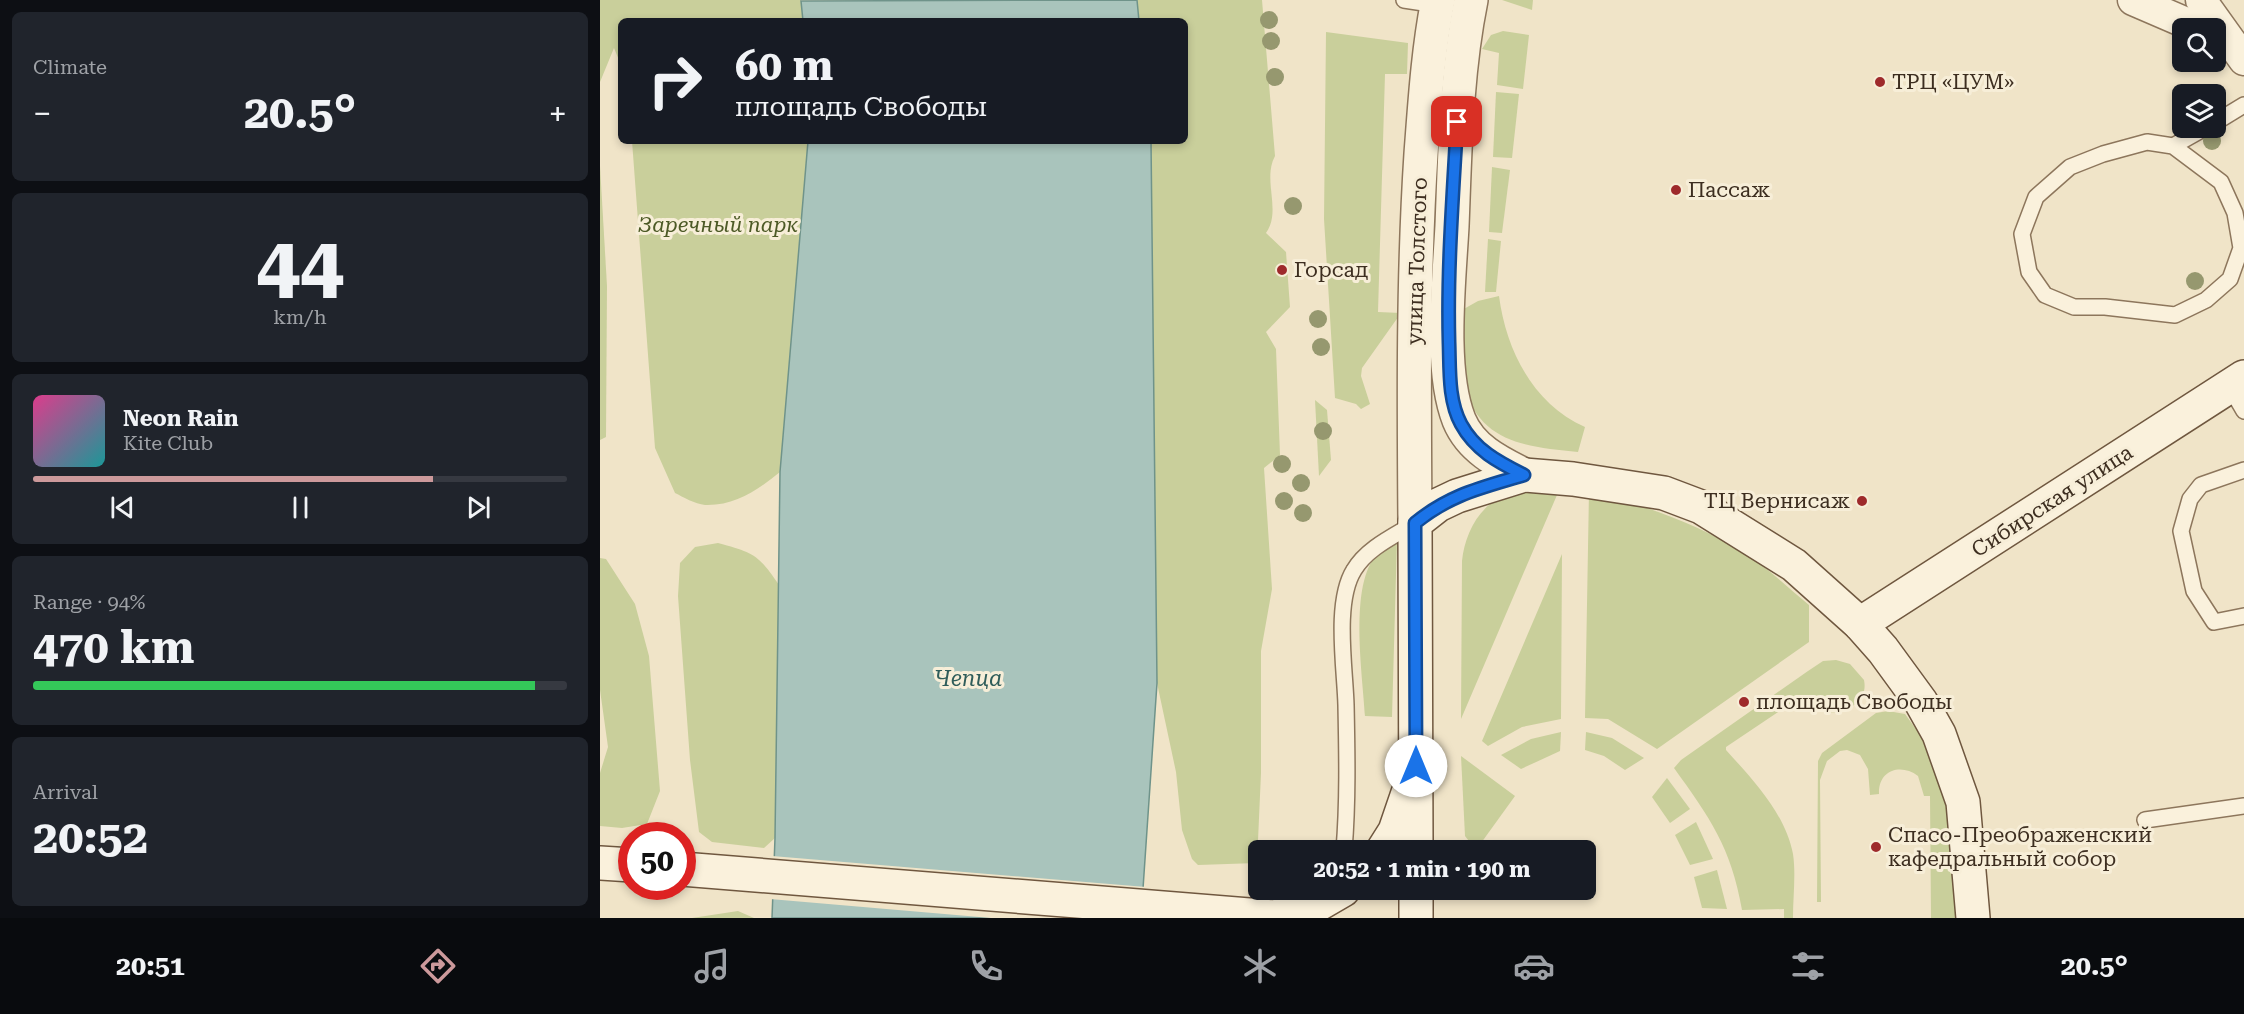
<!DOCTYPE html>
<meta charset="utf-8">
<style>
body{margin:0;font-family:"Roboto Serif",serif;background:#20242c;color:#f1f3f6;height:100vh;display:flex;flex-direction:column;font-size:22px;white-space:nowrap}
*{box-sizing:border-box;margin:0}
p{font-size:20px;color:#9ea1a6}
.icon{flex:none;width:33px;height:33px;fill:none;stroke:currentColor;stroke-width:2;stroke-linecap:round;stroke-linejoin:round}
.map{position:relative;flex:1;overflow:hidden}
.panel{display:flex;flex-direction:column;gap:12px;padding:12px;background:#0d0f14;width:600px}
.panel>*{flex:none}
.banner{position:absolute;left:18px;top:18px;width:570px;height:126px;border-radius:9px;box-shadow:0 3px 9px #0003;background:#171b24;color:#f1f3f6;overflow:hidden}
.controls{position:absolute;left:1572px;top:18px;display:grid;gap:12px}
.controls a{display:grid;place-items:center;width:54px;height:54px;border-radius:9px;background:#171b24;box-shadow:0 3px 9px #0003;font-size:30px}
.speed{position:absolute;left:18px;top:822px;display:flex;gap:12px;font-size:30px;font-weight:700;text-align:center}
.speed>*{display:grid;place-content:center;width:78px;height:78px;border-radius:50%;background:#171b24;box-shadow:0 3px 9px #0003;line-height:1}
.speed .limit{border:9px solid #d22;background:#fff;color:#111}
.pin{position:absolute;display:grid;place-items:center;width:51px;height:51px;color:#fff;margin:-26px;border-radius:12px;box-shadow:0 3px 9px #0006}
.me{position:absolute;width:66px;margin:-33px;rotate:0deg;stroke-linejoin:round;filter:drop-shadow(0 0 4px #0008)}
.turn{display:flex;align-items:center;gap:21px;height:126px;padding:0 18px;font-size:27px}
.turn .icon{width:78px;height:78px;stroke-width:2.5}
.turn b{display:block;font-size:42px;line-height:51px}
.big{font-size:45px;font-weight:700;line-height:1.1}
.panel .widget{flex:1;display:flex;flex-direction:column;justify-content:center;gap:9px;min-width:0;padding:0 21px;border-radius:9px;background:#20242c}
.panel .dial{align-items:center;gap:0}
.dial b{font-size:78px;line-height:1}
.song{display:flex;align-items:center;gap:18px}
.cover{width:72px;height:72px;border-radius:9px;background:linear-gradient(135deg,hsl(330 70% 55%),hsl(180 70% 35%))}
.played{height:6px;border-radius:3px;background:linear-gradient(90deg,#cc999b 75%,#363941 75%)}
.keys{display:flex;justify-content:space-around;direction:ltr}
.heat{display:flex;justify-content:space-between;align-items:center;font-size:33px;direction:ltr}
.charge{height:9px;border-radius:4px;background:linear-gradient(90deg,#34c759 94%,#363941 0)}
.trip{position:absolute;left:648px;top:840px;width:348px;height:60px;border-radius:9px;background:#171b24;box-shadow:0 3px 9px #0003;font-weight:700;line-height:60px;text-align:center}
.tab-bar{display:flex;height:96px;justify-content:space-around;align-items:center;background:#090b0e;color:#9ea1a6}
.tab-bar .icon{width:42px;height:42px}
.tab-bar .current{color:#cc999b}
.tab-bar b{font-size:27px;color:#f1f3f6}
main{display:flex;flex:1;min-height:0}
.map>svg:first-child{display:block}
.green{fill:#c9cf9b}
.water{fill:#a9c4bc;stroke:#6f938a;stroke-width:1.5}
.pier{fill:#f0e4c8}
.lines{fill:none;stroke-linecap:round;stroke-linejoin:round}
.service-casing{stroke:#8d765c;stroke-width:18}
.minor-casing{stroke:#8d765c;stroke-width:33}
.tertiary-casing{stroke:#8d765c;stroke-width:36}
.secondary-casing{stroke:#6f573f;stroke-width:36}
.service{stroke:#faf1dc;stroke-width:15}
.minor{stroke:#faf1dc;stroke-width:30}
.tertiary{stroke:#faf1dc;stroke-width:33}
.secondary{stroke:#faf1dc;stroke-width:33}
.tree{fill:#96986f}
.route-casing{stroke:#114b97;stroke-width:15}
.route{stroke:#1a73e8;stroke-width:10}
.poi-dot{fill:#9e2a2b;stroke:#f7eed8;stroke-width:2}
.labels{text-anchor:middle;stroke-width:6;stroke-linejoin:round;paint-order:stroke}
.poi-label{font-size:21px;fill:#3d2e20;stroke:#f7eed8;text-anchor:start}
.park-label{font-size:21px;font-style:italic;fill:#4d5a26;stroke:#f7eed8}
.street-label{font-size:21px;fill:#3d2e20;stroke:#f7eed8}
.water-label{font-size:22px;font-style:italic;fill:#2f5d5a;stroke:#f7eed8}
</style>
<main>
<section class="panel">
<div class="widget"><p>Climate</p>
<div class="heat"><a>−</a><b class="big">20.5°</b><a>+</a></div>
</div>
<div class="widget dial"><b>44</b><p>km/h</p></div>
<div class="widget">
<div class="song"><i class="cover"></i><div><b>Neon Rain</b><p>Kite Club</p></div></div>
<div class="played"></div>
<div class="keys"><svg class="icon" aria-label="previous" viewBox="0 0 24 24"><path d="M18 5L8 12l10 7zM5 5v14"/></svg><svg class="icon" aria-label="pause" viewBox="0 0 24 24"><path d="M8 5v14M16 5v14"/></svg><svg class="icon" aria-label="next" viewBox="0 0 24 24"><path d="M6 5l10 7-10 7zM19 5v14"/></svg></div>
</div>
<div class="widget"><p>Range · 94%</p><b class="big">470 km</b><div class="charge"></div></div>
<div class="widget"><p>Arrival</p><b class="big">20:52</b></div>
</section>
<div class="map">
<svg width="1644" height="918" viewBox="0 0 1644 918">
<rect width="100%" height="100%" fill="#f0e4c8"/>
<g class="green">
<path d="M0 0H201L203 21H21V65L14 48 0 82Z"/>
<path d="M537 0H662L675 156C662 180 682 211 666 233L686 252 690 307 666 332 676 349 680 455 664 468 672 589 661 651V773L657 863 598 865 592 859 582 830 576 772 557 683 551 141H585V21H539Z"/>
<path d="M902 0H933L932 10Z"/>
<path d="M903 31 929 35 923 89 897 85 899 53 882 49 891 35Z"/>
<path d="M726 32 808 43 807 74H785L778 312 801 313 762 368 761 376 770 404 761 409 756 404 735 398 724 219Z"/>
<path d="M896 92 919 94 912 158 893 157Z"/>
<path d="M32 141H208L180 472C158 490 135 506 105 505 95 504 83 497 75 493L55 448Z"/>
<path d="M0 166 7 286 6 437 0 440Z"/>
<path d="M892 167 910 170 902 233 889 232Z"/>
<path d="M888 239 901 241 896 292H885Z"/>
<path d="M899 296C906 350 933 404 985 427L978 452C927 447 879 443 864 385L862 310 878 301Z"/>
<path d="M715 400 727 410 731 460 719 476Z"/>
<path d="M960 488 861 719 862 561C865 532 881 501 912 493 927 489 945 490 960 488Z"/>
<path d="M989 491C1044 505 1096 523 1144 553 1167 567 1188 588 1209 605V642L1057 749 1008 719 985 718Z"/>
<path d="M797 539 792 717 765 716C763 675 748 583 778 553 783 548 791 544 797 539Z"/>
<path d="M118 543C154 553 158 554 179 585L175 838 164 848 112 842 99 832 90 760 78 596 80 563 95 547Z"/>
<path d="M962 554 961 719 922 727 888 746 882 741Z"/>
<path d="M0 558 6 559 35 604 49 656 60 791 47 824 22 828 0 826V773L8 747 0 690Z"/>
<path d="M1236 660 1250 664 1264 680C1270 708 1231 720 1212 707 1207 704 1205 699 1202 696L1126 747V750C1153 780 1185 813 1193 854 1196 874 1193 897 1193 918H1184V909L1142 910C1131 847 1110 818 1074 768L1081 760 1208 671 1223 661Z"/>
<path d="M1288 711 1305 714 1329 747 1347 791 1358 918H1331L1330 796H1324L1318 776C1301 763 1278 770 1279 794L1270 795 1268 769 1260 755 1247 750 1240 751 1227 761 1220 780 1221 902H1217L1218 761 1222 753 1276 713Z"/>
<path d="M961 732 960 751 921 769 901 755 931 739Z"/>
<path d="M986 732 1012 738 1044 758 1025 770 1004 756 985 750Z"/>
<path d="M861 756 915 796 876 850 865 836Z"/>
<path d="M1067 778 1090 809 1070 823 1052 797Z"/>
<path d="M1096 822 1113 859 1090 865 1075 835Z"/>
<path d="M1117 870 1127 909 1102 908 1094 877Z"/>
<path d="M138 911 154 918H92Z"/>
</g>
<g class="water">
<path d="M537 0 539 21H203L201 1Z"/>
<path d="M208 141H551L557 683 541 918H172L175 838 180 472Z"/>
</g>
<path class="pier" d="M172 856 546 887 544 918H391L170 899Z"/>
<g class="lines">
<g class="service-casing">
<g id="service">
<path d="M804 0 837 5"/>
<path d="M1616 122 1644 105"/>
<path d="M1573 146 1621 182 1635 213 1641 248 1630 279 1606 300 1575 315 1505 307H1474L1445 295 1429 272 1422 234 1436 197 1470 167 1503 154 1547 142 1573 146 1605 128"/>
<path d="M1630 387 1644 411"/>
<path d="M1644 470 1601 485 1590 499 1581 531 1594 591 1614 622 1644 616"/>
<path d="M1545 820 1644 806"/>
<path d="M744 850C748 802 747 753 746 705 745 668 734 602 754 570 767 548 794 536 815 523"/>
</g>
</g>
<g class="minor-casing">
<g id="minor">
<path d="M1533 0 1598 28"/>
<path d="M1601 0 1644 60"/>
</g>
</g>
<g class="tertiary-casing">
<g id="tertiary">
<path d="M871 0C856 74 855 151 852 226 849 282 839 369 859 420 871 449 898 462 924 475"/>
<path d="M815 523C814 400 813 277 821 154 825 102 828 51 838 0"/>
</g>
</g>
<g class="secondary-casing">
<g id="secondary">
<path d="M1260 624 1644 377"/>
<path d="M783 850 795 831 808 793"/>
<path d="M816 850 815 523 838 505 857 496 924 475 973 479 1064 493 1101 507 1194 565 1260 624 1283 650 1321 702 1339 734 1363 802 1373 918"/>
<path d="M0 863 32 865"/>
<path d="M82 869 674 917 712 908 743 890"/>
<path d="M816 918V890"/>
</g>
</g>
<use href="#service" class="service"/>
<use href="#minor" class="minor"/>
<use href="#tertiary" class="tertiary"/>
<use href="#secondary" class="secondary"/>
</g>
<g class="tree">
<circle cx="669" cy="20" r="9"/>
<circle cx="671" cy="41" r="9"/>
<circle cx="675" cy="77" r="9"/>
<circle cx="1612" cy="141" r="9"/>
<circle cx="693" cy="206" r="9"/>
<circle cx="1595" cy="281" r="9"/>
<circle cx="718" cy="319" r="9"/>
<circle cx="721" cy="347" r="9"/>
<circle cx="723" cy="431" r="9"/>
<circle cx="682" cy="464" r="9"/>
<circle cx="701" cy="483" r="9"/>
<circle cx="684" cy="501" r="9"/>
<circle cx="703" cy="513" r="9"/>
</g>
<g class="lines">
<g class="route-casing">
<path id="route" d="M816 766 815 523C851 494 881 488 924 475 898 462 875 450 861 424 848 400 850 369 849 342 847 269 853 195 857 122"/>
</g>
<use href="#route" class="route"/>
</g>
<g class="poi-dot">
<circle cx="1280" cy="82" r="6"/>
<circle cx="1076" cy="190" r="6"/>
<circle cx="682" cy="270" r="6"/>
<circle cx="1262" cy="501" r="6"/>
<circle cx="1144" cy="702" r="6"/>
<circle cx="1276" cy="847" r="6"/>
</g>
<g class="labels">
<g class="poi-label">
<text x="1292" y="89">ТРЦ «ЦУМ»</text>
<text x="1088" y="197">Пассаж</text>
<text x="694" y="277">Горсад</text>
<text x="1250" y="508" text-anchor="end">ТЦ Вернисаж</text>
<text x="1156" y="709">площадь Свободы</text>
<text x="1288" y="842">Спасо-Преображенский<tspan x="1288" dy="24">кафедральный собор</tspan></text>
</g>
<g class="park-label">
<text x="118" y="232">Заречный парк</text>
</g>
<g class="street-label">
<text transform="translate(817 261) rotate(-88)" y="7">улица Толстого</text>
<text transform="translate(1452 501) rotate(-33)" y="7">Сибирская улица</text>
</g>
<g class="water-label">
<text x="368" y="686">Чепца</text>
</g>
</g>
</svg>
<div class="controls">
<a><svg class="icon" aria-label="search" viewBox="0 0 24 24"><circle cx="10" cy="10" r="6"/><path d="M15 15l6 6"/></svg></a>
<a><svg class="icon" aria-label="layers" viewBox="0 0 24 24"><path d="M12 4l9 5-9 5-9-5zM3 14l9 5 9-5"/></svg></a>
</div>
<div class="speed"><div class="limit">50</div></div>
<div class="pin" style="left:857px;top:122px;background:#d93025"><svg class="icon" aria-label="arrive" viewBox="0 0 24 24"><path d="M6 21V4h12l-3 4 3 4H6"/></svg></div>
<svg class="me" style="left:816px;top:766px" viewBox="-20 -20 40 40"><circle r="19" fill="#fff"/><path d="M0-13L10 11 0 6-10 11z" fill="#1a73e8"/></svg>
<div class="trip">20:52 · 1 min · 190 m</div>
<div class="banner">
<div class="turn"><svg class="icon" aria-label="right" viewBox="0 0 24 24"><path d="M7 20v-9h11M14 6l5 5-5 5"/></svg><div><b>60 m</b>площадь Свободы</div></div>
</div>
</div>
</main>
<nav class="tab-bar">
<b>20:51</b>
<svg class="icon current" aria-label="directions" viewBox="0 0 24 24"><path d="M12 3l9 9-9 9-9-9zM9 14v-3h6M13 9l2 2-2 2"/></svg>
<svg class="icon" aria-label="music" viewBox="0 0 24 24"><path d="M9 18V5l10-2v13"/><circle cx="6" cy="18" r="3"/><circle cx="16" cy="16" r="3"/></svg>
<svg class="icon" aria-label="phone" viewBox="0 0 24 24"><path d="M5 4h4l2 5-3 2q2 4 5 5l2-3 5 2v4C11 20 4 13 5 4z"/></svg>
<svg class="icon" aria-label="climate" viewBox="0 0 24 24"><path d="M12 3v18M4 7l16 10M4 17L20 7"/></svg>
<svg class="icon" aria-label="car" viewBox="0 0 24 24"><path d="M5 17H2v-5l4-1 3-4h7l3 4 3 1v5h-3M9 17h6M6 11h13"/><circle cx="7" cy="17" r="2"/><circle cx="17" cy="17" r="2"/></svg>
<svg class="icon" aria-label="filters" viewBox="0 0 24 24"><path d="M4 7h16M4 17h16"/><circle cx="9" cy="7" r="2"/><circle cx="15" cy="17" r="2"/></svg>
<b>20.5°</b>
</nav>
